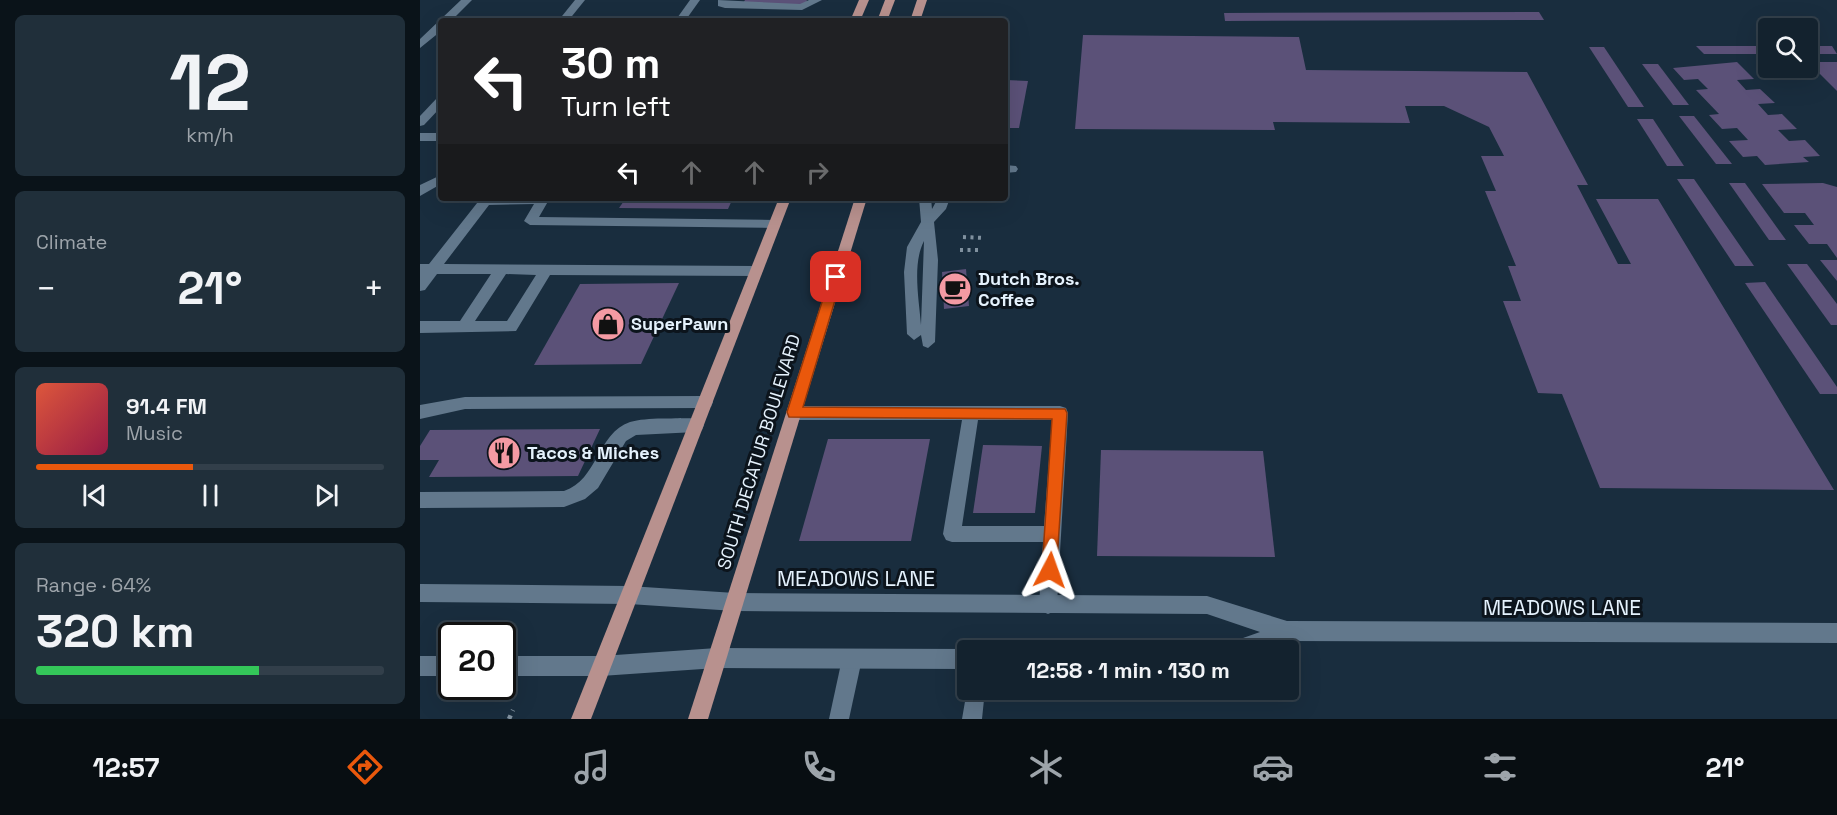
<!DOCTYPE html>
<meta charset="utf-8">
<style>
body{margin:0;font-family:"Space Grotesk",sans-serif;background:#202f3a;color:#f1f3f6;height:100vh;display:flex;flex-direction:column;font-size:22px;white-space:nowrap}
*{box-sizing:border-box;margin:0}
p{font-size:20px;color:#9da4aa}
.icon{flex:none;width:33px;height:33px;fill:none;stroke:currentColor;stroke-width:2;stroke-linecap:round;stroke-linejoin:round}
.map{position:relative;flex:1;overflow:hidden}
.panel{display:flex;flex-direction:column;gap:15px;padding:15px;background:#0a1319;width:420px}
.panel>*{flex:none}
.guide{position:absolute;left:18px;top:18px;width:570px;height:183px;border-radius:6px;box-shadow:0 6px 24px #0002,0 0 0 2px #323f4a;background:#202124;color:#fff;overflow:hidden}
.tools{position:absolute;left:1338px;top:18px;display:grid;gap:12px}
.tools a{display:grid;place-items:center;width:60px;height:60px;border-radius:6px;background:#13222e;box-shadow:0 6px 24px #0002,0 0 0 2px #323f4a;font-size:30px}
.speed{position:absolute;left:18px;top:622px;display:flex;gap:12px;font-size:30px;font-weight:700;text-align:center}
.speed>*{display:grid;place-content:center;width:78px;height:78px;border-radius:50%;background:#13222e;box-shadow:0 6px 24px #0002,0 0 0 2px #323f4a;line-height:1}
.speed .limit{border:3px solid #111;border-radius:9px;background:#fff;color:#111}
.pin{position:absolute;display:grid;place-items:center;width:51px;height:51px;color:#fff;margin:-26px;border-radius:12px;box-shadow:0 3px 9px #0006}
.me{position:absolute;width:66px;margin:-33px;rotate:4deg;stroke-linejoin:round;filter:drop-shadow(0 0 4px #0008)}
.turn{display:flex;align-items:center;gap:21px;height:126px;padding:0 24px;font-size:27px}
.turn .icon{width:78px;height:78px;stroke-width:2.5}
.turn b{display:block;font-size:42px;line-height:51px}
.lanes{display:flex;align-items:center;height:57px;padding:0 24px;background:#0003;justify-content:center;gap:30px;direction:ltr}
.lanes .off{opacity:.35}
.big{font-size:45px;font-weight:700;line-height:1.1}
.panel .widget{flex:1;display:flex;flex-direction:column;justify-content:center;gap:9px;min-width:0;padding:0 21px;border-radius:9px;background:#202f3a}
.panel .dial{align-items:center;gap:0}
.dial b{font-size:78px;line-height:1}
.song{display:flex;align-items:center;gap:18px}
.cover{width:72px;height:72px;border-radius:9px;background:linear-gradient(135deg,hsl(10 70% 55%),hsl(340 70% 35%))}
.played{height:6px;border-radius:3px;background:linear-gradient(90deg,#ea580c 45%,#323f4a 45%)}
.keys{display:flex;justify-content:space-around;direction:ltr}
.heat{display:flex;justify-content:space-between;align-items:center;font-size:33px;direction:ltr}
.charge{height:9px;border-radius:4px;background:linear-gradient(90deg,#34c759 64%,#323f4a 0)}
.trip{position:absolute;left:537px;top:640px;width:342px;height:60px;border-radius:6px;background:#13222e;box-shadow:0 6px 24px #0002,0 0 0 2px #323f4a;font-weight:700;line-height:60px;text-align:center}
.dock{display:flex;height:96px;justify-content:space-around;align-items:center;background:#080e12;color:#9da4aa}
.dock .icon{width:42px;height:42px}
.dock .current{color:#ea580c}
.dock b{font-size:27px;color:#f1f3f6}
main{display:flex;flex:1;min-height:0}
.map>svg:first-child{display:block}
.building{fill:#5b5178}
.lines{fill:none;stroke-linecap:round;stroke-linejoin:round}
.path-far1{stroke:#80919f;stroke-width:4;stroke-dasharray:3 4.5;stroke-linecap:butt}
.path{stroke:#80919f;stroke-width:4.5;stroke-dasharray:4 5;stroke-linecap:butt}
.service{fill:#62788c;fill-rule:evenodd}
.minor{fill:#62788c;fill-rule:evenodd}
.tertiary{fill:#62788c;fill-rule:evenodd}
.primary{fill:#b8918e;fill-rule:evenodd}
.route{fill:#ea580c;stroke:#983908;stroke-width:1.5}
.labels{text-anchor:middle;stroke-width:6;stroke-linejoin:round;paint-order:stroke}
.poi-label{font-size:18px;font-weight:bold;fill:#e5f2fd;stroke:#0c141c;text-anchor:start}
.street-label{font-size:18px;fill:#e5f2fd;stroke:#0c141c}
.near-street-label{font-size:21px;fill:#e5f2fd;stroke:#0c141c}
</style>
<main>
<section class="panel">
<div class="widget dial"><b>12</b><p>km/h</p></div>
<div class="widget"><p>Climate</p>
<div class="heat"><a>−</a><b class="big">21°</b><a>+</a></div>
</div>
<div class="widget">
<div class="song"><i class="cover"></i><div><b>91.4 FM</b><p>Music</p></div></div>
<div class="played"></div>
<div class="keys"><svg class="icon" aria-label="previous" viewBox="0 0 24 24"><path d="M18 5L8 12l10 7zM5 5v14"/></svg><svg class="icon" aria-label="pause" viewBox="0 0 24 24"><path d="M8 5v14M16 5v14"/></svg><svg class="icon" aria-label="next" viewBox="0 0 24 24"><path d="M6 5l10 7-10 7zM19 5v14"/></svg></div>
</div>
<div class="widget"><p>Range · 64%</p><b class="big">320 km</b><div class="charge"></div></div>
</section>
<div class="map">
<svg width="1417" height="719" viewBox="0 0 1417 719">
<rect width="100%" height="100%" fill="#192d3e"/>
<g class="building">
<path d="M325 0H387L385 5H322Z"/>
<path d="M1119 12 1124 20 805 21 804 13Z"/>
<path d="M663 35 879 37 886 70 1107 72 1168 185H1157L1198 264H1211L1176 199H1238L1414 490 1180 488 1142 394 1118 393 1083 301H1101L1088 266H1096L1065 191H1076L1061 156H1084L1069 127 1024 106H985L990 123 853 122 855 130 655 129Z"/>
<path d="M1276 46H1343L1348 54H1284Z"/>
<path d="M1388 46H1412L1417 54H1388Z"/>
<path d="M1169 47H1184L1224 107H1208Z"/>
<path d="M1317 62 1334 79 1317 80 1326 90 1340 89 1355 103 1338 104 1348 115 1362 114 1377 129 1358 130 1369 141 1385 140 1400 156 1383 157 1389 162 1345 165 1337 156 1323 157 1309 141 1328 140 1317 128 1302 129 1289 115 1299 114 1276 90 1288 89 1278 79 1264 80 1253 68Z"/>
<path d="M1388 62H1417V91Z"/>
<path d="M1222 64H1238L1269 105H1253Z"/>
<path d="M585 80 608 81 599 128H585Z"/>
<path d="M1259 116H1274L1312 164H1296Z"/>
<path d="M1217 119H1233L1264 166H1247Z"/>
<path d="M1257 179H1274L1334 266H1315Z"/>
<path d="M1309 183H1325L1366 240H1349Z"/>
<path d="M1403 183 1417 187V258L1407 244H1389L1374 225H1394L1385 213H1364L1342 184Z"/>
<path d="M206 198H313L308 209 199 208Z"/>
<path d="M1400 260H1417V281Z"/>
<path d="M1367 264H1387L1417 304V325H1411Z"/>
<path d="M546 269 549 306 524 309 522 272Z"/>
<path d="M1345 282 1417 387V394H1400L1325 283Z"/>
<path d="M259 283 221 364 114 365 160 284Z"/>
<path d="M180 429 158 476 9 477 19 460H0V446L10 430Z"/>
<path d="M408 439H510L491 541H379Z"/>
<path d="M563 445 622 446 615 513H553Z"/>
<path d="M681 450 843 451 855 557 677 556Z"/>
</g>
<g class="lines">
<g class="path-far1">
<path d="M543 237 564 238"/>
<path d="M540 250H562"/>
</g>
<path class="path" d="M89 719 93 710"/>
<g class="service">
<path d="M155 0H165L148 21H138Z"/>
<path d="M270 0H280L265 21H255Z"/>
<path d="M298 0 380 4 389 0H402L382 10 305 8 298 6Z"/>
<path d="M21 97V107L4 125 0 126V116L17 98Z"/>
<rect x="0" y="133" width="21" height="8"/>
<path d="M585 165 596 166 598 169 596 172 585 173Z"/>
<path d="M21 175V184L0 196V185Z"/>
<path d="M61 198H130L119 217 355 220 361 224 355 228 110 225 104 221 114 204 69 205 24 264 336 266 343 271 336 276 130 275 96 331 0 333V321H40L71 274H17L5 290 0 291V264H9ZM86 274 116 275 87 321H55Z"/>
<path d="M499 198H511L512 209 518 198H530L526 209 514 222 518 260 515 342 508 348 503 346 501 335 494 340 487 334 484 272 487 247 501 222ZM504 241 501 325C499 299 492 264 504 241Z"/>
<path d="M285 396 291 397 293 402 291 407 285 408 45 409 0 419V405L45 397Z"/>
<path d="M374 406H640L646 408 648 413 637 605 635 611 628 614 621 611 619 605 623 542H532L526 540 523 534 542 420H374L368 418 366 413 368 408ZM558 420H632L624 526H542Z"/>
<path d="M276 418 282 420 284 425 282 430 276 432 216 435 206 441 178 488 165 499 144 507 0 508V492L144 491C178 480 177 433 210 422 227 417 257 419 276 418Z"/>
<path d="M432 649 439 652 442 659 429 719H409L422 659 425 652Z"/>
<path d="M548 684V690H565L562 719H542Z"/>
</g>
<path class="minor" d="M41 0H52L31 21H21V31L0 48V39Z"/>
<g class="tertiary">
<path d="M0 584 209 586 315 593 787 596 867 621 1417 623V643L867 641 839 651H803L806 644 840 632 787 614 315 611 209 604 0 602Z"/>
<path d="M297 648 548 649 552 651H548V669L297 668 181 676H82V656H181Z"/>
<rect x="0" y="656" width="32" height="20"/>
</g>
<g class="primary">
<path d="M439 0H449L440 21H430Z"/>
<path d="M465 0H475L467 21H457Z"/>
<path d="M497 0H507L500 21H490Z"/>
<path d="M359 198H371L171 719H151Z"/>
<path d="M435 198H447L288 719H268Z"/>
</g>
</g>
<path class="route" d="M416 272 422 277 383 407 645 409 647 413 636 575 630 578 624 575 622 570 632 419 369 417 367 412 410 277Z"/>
<defs>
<g id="cafe-disc" transform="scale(1.725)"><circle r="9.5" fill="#f49aa3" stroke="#0c141c"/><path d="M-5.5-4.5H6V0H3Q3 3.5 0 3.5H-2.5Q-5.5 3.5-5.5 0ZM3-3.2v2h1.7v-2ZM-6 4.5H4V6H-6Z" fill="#111"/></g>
<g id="shop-disc" transform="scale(1.725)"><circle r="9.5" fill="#f49aa3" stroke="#0c141c"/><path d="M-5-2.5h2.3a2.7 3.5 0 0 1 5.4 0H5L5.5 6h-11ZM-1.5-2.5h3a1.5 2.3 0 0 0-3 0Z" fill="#111"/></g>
<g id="restaurant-disc" transform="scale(1.725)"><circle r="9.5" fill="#f49aa3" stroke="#0c141c"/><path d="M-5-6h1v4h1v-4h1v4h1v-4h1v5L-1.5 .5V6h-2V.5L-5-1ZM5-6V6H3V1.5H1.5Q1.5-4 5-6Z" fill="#111"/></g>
</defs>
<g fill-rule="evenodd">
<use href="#cafe-disc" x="535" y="289"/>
<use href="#shop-disc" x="188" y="324"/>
<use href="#restaurant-disc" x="84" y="453"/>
</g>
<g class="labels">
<g class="poi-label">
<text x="558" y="285">Dutch Bros.<tspan x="558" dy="21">Coffee</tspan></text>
<text x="211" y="330">SuperPawn</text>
<text x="107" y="459">Tacos &amp; Miches</text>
</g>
<g class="street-label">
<text transform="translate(339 452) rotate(-73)" y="6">SOUTH DECATUR BOULEVARD</text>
</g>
<g class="near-street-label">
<text x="436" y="586">MEADOWS LANE</text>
<text x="1142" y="615">MEADOWS LANE</text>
</g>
</g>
</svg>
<div class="tools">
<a><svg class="icon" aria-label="search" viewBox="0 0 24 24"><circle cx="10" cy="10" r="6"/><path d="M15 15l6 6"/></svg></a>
</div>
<div class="speed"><div class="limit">20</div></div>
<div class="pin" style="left:416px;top:277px;background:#d93025"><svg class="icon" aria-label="arrive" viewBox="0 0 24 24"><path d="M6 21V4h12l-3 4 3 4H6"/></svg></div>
<svg class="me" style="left:630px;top:570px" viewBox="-20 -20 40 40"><path d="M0-17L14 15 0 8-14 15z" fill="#ea580c" stroke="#fff" stroke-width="4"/></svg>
<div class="trip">12:58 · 1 min · 130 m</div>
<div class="guide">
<div class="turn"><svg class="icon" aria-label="left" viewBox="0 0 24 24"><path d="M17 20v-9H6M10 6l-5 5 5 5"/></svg><div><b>30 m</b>Turn left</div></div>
<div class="lanes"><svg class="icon" aria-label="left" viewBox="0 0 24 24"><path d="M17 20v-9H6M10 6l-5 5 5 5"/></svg><svg class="icon off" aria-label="ahead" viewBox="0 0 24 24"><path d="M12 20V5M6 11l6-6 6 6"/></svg><svg class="icon off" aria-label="ahead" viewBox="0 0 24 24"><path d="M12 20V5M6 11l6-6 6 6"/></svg><svg class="icon off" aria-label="right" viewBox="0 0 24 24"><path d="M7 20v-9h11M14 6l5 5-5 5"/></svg></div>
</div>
</div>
</main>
<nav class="dock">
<b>12:57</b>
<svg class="icon current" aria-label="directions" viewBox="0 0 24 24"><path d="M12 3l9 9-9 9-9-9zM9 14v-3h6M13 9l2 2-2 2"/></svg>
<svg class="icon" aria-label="music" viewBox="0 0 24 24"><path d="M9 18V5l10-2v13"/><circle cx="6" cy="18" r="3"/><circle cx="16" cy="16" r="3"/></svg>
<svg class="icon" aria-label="phone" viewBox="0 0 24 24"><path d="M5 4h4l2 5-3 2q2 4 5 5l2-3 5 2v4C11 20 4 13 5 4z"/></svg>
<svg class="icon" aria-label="climate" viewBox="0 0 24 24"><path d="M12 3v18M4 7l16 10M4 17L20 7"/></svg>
<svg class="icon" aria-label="car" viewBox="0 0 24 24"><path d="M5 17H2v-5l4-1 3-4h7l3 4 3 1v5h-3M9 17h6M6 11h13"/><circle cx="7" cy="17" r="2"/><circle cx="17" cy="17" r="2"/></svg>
<svg class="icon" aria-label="filters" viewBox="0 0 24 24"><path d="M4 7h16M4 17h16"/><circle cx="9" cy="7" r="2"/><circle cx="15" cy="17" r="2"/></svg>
<b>21°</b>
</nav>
